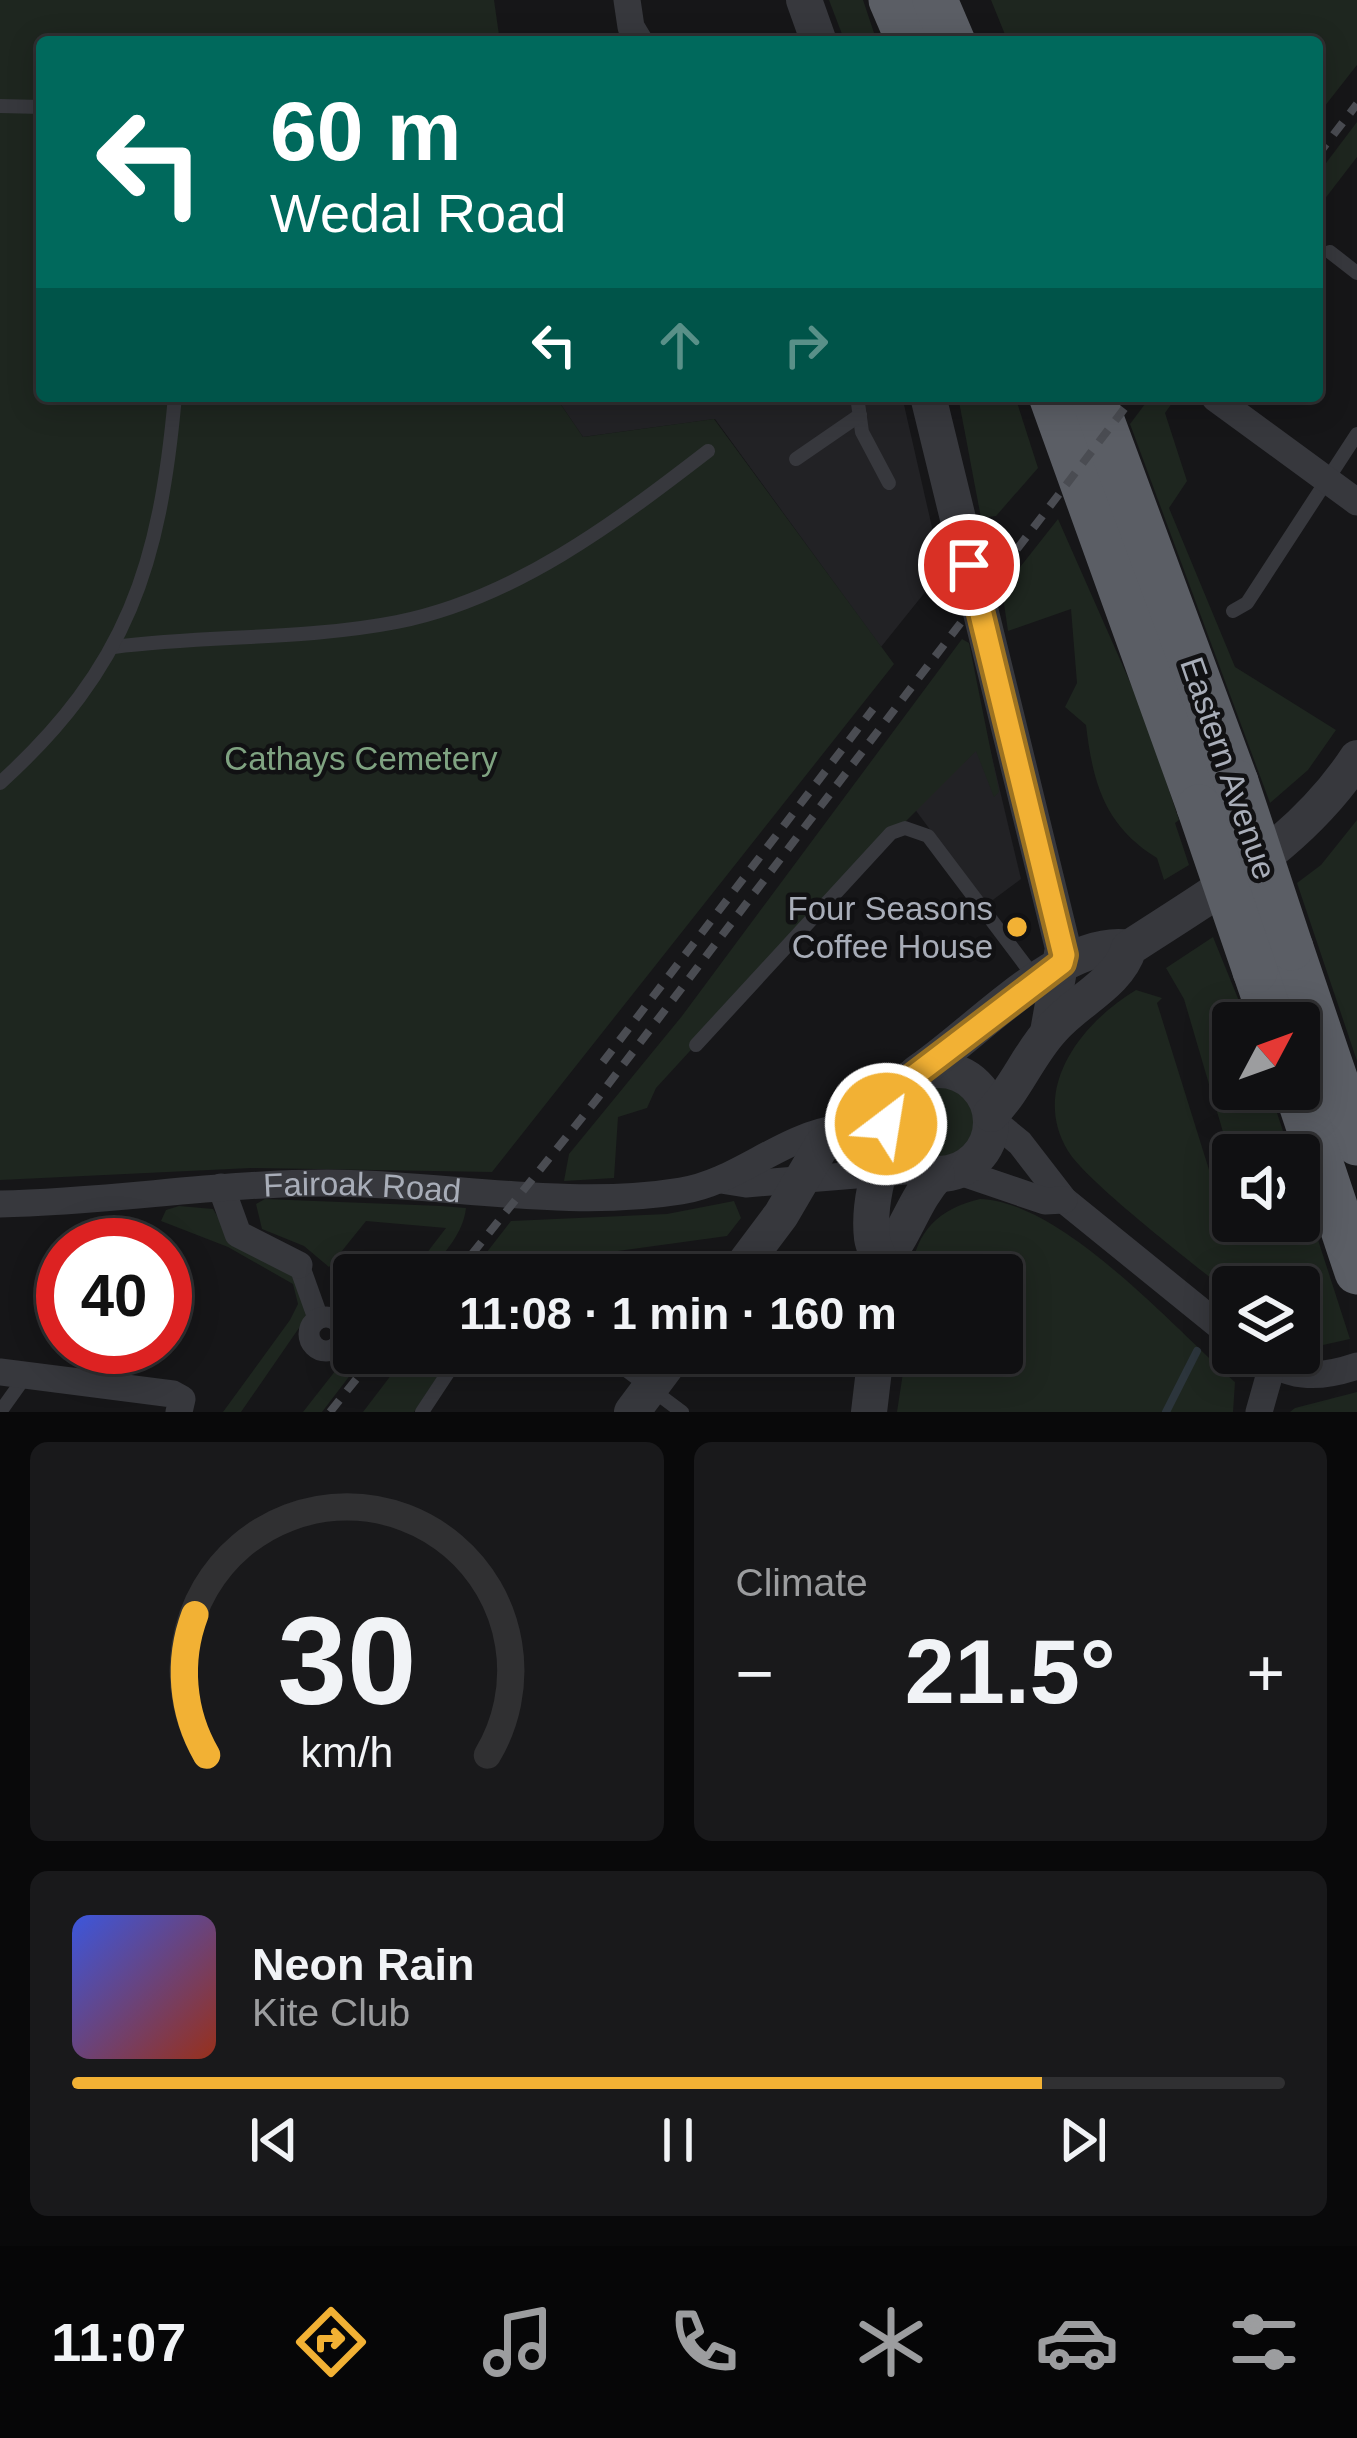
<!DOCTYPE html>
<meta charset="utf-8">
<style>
body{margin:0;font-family:Arial,sans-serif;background:#19191b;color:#f1f3f6;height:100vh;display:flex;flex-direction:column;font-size:45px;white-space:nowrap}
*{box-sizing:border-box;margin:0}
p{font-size:39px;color:#9c9d9f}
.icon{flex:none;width:66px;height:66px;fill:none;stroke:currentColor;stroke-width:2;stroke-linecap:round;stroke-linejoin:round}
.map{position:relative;height:1412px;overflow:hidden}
.panel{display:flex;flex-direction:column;gap:30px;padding:30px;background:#09090a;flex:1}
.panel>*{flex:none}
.banner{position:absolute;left:36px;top:36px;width:1287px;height:366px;border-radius:12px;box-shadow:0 6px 30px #0003,0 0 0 3px #303032;background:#00695c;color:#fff;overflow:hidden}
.needle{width:78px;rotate:49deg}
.fabs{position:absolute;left:1212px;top:1002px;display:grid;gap:24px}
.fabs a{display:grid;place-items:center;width:108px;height:108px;border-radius:12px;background:#101012;box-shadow:0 6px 30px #0003,0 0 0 3px #303032;font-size:60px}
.speed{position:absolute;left:36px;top:1218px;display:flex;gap:24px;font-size:60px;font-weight:700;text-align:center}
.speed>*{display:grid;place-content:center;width:156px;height:156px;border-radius:50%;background:#101012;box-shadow:0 6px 30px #0003,0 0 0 3px #303032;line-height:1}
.speed .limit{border:18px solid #d22;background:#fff;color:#111}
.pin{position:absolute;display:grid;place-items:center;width:102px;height:102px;color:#fff;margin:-51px;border:6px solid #fff;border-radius:50%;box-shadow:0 3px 12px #0007}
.me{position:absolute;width:132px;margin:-66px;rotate:31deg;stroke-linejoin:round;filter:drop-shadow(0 0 9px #0008)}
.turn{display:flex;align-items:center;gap:42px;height:252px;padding:0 36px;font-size:54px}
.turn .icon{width:156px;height:156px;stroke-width:2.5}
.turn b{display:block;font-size:84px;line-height:102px}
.lanes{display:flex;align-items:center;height:114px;padding:0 36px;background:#0003;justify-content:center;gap:60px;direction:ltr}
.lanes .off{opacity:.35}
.big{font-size:90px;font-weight:800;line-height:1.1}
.panel .widget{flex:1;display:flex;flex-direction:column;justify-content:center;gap:18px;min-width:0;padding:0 42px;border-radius:18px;background:#19191b}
.panel .dial{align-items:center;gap:0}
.dial svg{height:312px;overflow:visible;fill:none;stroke:#303032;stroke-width:7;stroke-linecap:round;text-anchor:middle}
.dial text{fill:#f1f3f6;stroke:none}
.song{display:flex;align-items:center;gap:36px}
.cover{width:144px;height:144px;border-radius:18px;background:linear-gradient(135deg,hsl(230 70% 55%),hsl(10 70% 35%))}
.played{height:12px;border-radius:6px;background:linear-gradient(90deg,#f2b134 80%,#303032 80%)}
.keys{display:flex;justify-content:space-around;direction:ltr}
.heat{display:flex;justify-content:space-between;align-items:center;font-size:66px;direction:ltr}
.panel .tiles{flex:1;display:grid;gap:30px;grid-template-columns:1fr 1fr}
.widget:last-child{grid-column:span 2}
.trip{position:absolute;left:333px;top:1254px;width:690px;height:120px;border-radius:12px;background:#101012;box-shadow:0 6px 30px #0003,0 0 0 3px #303032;font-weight:800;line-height:120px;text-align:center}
.dock{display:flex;height:192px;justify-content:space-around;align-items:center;background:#060607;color:#9c9d9f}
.dock .icon{width:84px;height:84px}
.dock .active{color:#f2b134}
.dock b{font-size:54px;color:#f1f3f6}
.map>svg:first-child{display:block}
.built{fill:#222225}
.green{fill:#1e261f}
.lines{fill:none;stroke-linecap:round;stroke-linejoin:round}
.stream{stroke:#2c353c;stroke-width:8}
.service{stroke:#37383d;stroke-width:14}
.pedestrian{stroke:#37383d;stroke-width:21}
.minor{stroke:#37383d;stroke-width:27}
.tertiary{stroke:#37383d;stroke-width:36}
.trunk{stroke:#5b5e65;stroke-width:45}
.rail{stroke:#4a4c52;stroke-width:8;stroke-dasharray:15 12;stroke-linecap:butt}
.trunk-bridge{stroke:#5b5e65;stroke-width:45}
.route-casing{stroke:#9d7322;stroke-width:30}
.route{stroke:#f2b134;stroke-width:21}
.poi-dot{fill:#f2b134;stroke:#111113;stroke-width:4.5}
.labels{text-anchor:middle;stroke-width:9;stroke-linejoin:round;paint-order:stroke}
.park-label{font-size:33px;fill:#7fa381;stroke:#111113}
.street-label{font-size:33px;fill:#a8adb8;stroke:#111113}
.poi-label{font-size:33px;fill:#a8adb8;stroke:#111113;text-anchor:end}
</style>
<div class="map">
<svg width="1357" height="1412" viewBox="0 0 1357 1412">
<rect width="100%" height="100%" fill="#161618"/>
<g class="built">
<path d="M555 396H902L942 571 881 647 715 419 583 437Z"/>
<path d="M987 736 1021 879 986 905 914 808Z"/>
</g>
<g class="green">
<path d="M0 0H494L500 42H42V396H555L583 437 714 419 894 664 492 1172 251 1168 0 1180Z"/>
<path d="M829 0H863L877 42H845Z"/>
<path d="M991 0H1357V65L1317 116V42H1008Z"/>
<path d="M1357 122V157L1317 209V175Z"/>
<path d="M958 396H1015L1038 468 996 516 981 518Z"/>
<path d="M1151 396H1177L1165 413 1187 481 1169 508 1235 667 1336 730 1308 770 1270 803 1130 424Z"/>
<path d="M1058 519 1141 707 1179 820 1175 823 1189 865 1164 880 1157 858C1105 826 1093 784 1086 725L1065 707 1077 683 1071 609 1008 631 1002 590Z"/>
<path d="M962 639 969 643 999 792 994 797 976 751 843 884 656 1088 647 1108 618 1117 614 1178 564 1181 569 1154 682 1016Z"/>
<path d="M1357 820V1061L1297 883 1321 865Z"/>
<path d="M1213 937 1248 1023H1233V1089H1269L1291 1155H1233V1166L1184 999 1166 968Z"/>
<path d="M1136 990 1162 998 1157 1003 1230 1237 1241 1233 1240 1221H1299V1181L1350 1339 1323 1345 1299 1342V1287H1269L1270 1281 1256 1275 1228 1292C1193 1263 1089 1184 1068 1151 1029 1087 1084 1021 1136 990Z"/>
<circle cx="938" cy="1121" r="36"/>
<path d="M265 1199 441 1206 466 1208C463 1235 443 1254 426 1275H410L446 1228 366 1221 329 1267 304 1246 262 1229 256 1204Z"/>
<path d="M980 1199C1063 1202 1174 1328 1235 1382L1233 1412H897L906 1353H1002V1275H911C915 1232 938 1209 980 1199Z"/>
<path d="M734 1201 741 1218 727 1236 538 1262 527 1275H469L511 1221 667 1214Z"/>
<path d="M179 1206 213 1209 222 1224 288 1268 310 1312 241 1412H223L290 1320 298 1304 293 1284 228 1247 161 1221 166 1210Z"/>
<path d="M354 1347V1353H367L322 1412H303Z"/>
<path d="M408 1353H453L414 1412H363Z"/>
<path d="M1357 1392V1412H1290L1295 1408Z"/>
</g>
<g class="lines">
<g class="stream">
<path d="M1254 1287 1256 1285"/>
<path d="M1166 1412 1197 1351"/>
</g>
<g class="service">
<path d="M0 106 42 107"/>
<path d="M1330 252 1357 273"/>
<path d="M857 396 862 432 889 483"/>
<path d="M796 459 860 415"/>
<path d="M1233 611 1247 603 1357 434"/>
<path d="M114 647C207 635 305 640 397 622 514 599 616 522 708 451"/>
<path d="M0 783C128 667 160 564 175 396"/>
<path d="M696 1045 891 833 905 828 928 836 1035 978"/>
<path d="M603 1353 682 1412"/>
<path d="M0 1412 25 1377"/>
<path d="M422 1412 461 1353"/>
</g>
<g class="pedestrian">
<path d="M299 1265 318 1318"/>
<circle cx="326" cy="1334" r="17"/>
</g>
<g class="minor">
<path d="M627 0 631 27 640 42"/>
<path d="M1215 398 1357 502"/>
<path d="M991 1119 1020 1143 1064 1200 1233 1337"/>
<path d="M957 1171 1045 1201 1064 1200"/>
<path d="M721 1180 746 1184 917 1170"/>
<path d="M221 1187 238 1234 299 1265"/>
<path id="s1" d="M0 1204C109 1202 218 1183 327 1183 443 1183 565 1210 681 1191 738 1182 781 1136 840 1128"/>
<path d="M1254 1353C1289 1378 1316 1380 1357 1366"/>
<path d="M0 1372 173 1394 182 1399 179 1412"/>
<path d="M1259 1412 1272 1366"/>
</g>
<g class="tertiary">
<path d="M804 0 819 42"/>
<path d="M928 396 1063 948 1048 1032"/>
<circle cx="939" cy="1122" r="52"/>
<path d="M917 1073C972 1037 1063 936 1129 948"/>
<path d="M991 1114C1016 1089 1028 1055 1052 1029 1077 1000 1118 984 1129 948 1213 893 1301 844 1357 758"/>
<path d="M883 1260C906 1235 913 1201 937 1175"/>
<path d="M736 1275 781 1215 822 1145 900 1086"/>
<path d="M881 1275C883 1259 874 1252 872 1238 868 1204 879 1170 889 1138"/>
<path d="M632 1412 676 1353"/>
<path d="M869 1412 876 1353"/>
</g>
<g class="trunk">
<path d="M891 0 909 42"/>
<path d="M935 0 953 42"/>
<path d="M1051 396 1199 807"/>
<path d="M1093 396 1236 782"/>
<path d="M1291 948 1357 1143"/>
<path d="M1255 971 1273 1023"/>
<path d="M1296 1089 1357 1272"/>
</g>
<g class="rail">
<path d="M1317 156 1357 104"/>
<path d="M603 1062 873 709"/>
<path d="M455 1275 597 1099 1134 396"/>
<path d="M330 1412 377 1353"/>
</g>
<g class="trunk-bridge">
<path d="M1236 782 1291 948"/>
<path d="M1199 807 1255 971"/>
</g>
</g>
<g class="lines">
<g class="route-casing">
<path id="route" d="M886 1124 892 1098 906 1082 1062 963 1064 955 969 565"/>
</g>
<use href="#route" class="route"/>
</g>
<circle class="poi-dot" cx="1017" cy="927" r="12"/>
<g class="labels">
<g class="park-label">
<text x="361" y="770">Cathays Cemetery</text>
</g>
<g class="street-label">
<text transform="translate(1229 768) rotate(71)" y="12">Eastern Avenue</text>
<text dy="12" stroke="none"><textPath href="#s1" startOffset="363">Fairoak Road</textPath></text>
</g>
<g class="poi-label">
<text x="993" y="920">Four Seasons<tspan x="993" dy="38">Coffee House</tspan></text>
</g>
</g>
</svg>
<div class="fabs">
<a><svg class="needle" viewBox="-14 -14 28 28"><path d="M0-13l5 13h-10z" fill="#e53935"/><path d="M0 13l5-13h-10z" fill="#9c9d9f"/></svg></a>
<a><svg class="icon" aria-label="sound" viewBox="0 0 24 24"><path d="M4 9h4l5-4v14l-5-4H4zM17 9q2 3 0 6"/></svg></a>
<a><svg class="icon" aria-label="layers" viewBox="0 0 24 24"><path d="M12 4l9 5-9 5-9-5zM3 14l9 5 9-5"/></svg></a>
</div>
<div class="speed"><div class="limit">40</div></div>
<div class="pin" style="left:969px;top:565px;background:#d93025"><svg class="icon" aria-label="arrive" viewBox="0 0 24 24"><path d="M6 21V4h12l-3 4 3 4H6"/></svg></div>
<svg class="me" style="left:886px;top:1124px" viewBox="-20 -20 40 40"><circle r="17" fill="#f2b134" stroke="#fff" stroke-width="3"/><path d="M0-11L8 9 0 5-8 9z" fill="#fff"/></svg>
<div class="trip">11:08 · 1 min · 160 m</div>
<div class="banner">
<div class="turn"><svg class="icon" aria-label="left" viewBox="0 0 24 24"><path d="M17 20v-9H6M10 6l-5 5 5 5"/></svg><div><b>60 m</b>Wedal Road</div></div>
<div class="lanes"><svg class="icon" aria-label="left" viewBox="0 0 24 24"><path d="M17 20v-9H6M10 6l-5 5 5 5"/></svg><svg class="icon off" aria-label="ahead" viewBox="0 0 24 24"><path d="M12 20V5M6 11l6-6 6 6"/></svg><svg class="icon off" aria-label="right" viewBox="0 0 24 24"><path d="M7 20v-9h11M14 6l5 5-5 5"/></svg></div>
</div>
</div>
<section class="panel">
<div class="tiles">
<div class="widget dial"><svg viewBox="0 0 100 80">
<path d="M14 69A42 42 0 1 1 86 69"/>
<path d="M14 69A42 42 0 0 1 11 33" stroke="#f2b134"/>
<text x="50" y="56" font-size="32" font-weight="700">30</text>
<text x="50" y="72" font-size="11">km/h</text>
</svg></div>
<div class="widget"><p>Climate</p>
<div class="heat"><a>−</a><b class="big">21.5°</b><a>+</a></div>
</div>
<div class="widget">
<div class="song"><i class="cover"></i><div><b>Neon Rain</b><p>Kite Club</p></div></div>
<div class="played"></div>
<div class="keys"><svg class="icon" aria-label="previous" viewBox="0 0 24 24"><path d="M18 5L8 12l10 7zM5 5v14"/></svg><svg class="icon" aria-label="pause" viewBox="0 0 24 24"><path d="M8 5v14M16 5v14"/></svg><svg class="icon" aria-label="next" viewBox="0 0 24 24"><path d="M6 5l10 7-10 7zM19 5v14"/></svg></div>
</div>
</div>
</section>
<nav class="dock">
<b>11:07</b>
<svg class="icon active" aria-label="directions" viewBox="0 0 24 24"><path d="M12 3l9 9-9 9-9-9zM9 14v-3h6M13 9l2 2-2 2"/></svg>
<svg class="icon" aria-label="music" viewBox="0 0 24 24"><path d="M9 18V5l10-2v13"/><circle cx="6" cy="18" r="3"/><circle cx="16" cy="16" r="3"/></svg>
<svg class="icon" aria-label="phone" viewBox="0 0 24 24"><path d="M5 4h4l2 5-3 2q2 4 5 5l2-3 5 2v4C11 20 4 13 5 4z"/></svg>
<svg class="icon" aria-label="climate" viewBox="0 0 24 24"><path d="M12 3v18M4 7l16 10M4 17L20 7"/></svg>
<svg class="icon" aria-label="car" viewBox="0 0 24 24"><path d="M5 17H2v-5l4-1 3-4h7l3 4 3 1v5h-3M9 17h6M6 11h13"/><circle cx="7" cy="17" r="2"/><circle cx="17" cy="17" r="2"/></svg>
<svg class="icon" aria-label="filters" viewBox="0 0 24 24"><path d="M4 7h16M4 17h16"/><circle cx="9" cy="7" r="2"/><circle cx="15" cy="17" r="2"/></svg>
</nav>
